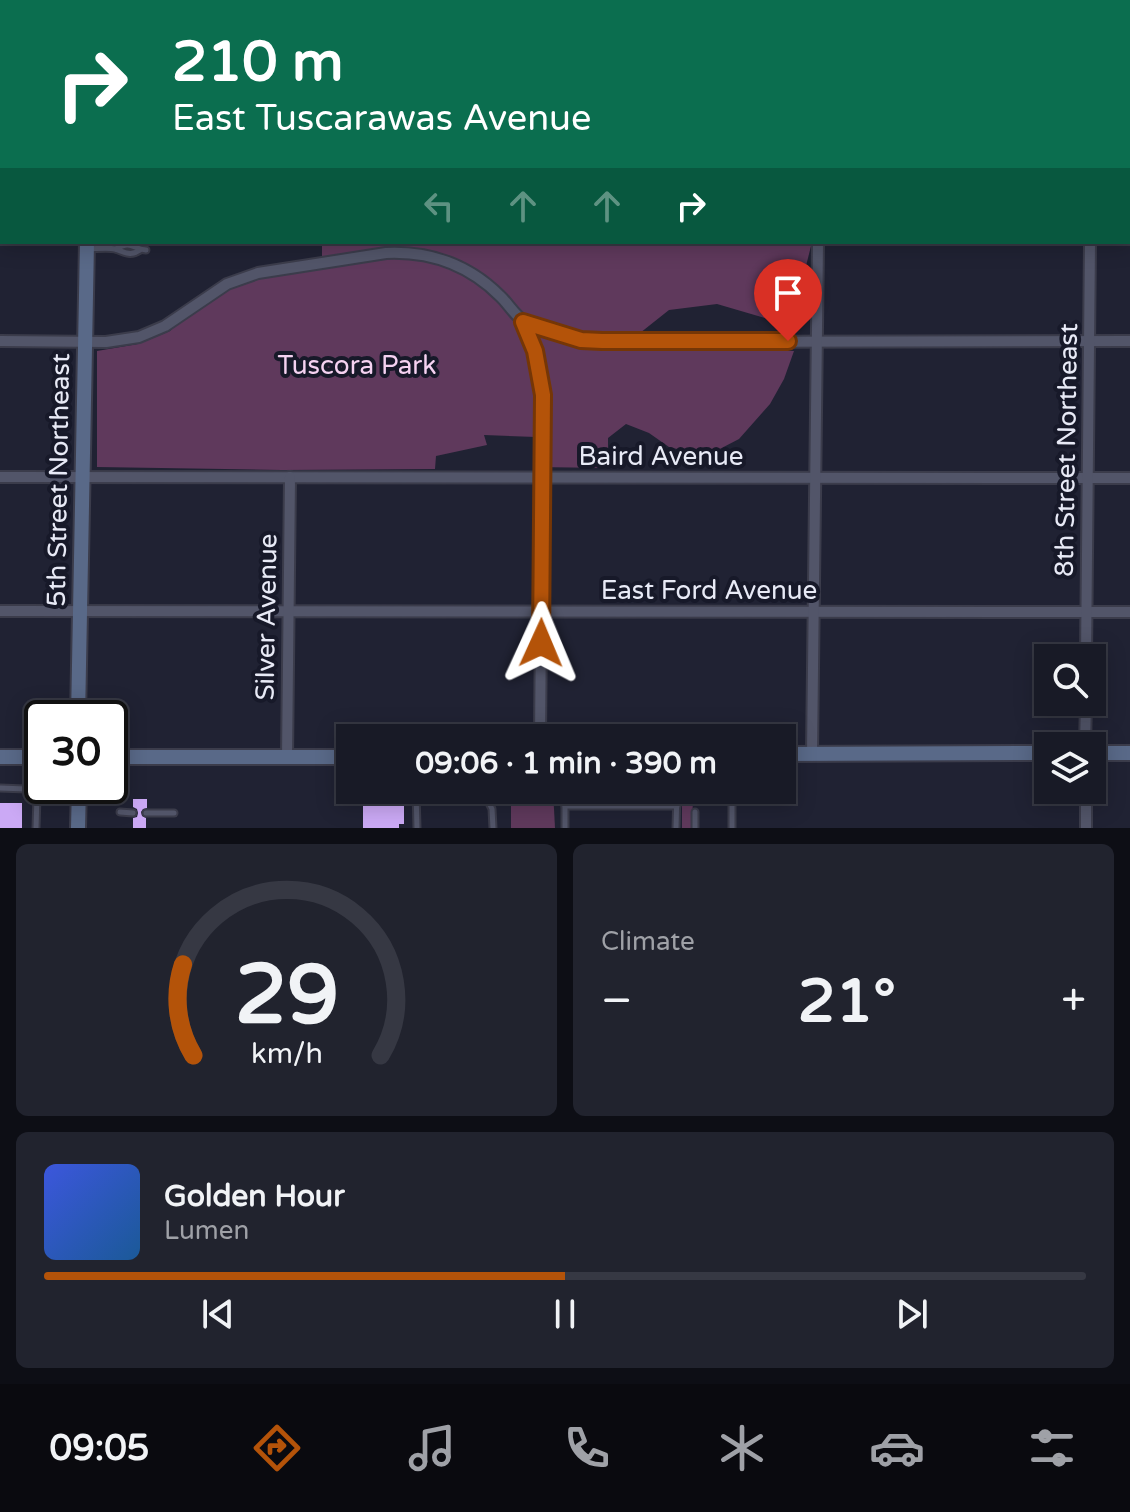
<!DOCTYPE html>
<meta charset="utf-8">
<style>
body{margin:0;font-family:"Varela Round",sans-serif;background:#21232e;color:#f1f3f6;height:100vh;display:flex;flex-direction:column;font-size:30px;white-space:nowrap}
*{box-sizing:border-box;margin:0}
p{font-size:26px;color:#9fa1a7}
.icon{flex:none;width:44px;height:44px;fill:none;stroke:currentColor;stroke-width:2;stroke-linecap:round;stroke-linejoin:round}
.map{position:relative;height:828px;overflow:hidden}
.details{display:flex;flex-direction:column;gap:16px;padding:16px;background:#0d0e15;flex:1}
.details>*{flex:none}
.hud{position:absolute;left:0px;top:0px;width:1130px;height:244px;box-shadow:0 4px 20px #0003,0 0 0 2px #363843;background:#0b6e4f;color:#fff;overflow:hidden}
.controls{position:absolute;left:1034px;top:644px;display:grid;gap:16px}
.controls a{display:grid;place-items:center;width:72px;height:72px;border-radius:0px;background:#181a26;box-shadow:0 4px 20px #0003,0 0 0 2px #363843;font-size:40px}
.speed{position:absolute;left:24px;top:700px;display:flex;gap:16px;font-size:40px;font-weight:700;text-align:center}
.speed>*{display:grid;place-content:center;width:104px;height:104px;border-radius:50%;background:#181a26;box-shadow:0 4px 20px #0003,0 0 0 2px #363843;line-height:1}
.speed .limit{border:4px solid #111;border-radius:12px;background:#fff;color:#111}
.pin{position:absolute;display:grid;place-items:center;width:68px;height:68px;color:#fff;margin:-82px -34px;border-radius:50% 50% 50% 0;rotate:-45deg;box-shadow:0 0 8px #0007}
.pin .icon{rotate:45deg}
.me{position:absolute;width:88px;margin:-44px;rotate:1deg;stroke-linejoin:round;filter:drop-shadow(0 0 6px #0008)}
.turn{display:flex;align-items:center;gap:28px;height:168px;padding:0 40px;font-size:36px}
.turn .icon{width:104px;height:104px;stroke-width:2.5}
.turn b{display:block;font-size:56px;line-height:68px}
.lanes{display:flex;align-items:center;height:76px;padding:0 40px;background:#0003;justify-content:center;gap:40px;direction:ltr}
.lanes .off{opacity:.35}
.big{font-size:60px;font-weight:700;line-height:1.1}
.details .card{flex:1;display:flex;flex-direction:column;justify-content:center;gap:12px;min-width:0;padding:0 28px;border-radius:12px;background:#21232e}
.details .dial{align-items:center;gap:0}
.dial svg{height:208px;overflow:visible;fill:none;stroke:#363843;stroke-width:7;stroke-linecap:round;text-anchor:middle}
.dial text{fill:#f1f3f6;stroke:none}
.song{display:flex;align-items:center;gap:24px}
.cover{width:96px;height:96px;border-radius:12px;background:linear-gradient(135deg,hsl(230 70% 55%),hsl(210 70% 35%))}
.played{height:8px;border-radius:4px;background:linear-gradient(90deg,#b45309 50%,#363843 50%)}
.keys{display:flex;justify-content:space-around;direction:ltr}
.heat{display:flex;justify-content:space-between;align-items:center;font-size:44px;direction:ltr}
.details .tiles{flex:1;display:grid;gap:16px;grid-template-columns:1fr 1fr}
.card:last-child{grid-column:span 2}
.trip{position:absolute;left:336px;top:724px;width:460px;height:80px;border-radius:0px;background:#181a26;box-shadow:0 4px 20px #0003,0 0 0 2px #363843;font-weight:700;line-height:80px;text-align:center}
.tab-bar{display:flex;height:128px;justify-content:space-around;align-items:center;background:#0a0a0f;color:#9fa1a7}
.tab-bar .icon{width:56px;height:56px}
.tab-bar .current{color:#b45309}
.tab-bar b{font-size:36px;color:#f1f3f6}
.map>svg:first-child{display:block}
.green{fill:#5f395c}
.building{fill:#cba9f5}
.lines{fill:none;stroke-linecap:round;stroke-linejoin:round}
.lane-casing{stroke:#3b3c4b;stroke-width:9}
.street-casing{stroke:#3b3c4b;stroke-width:14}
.secondary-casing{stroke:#3b3c4b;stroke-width:18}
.lane{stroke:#525569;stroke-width:5}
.street{stroke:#525569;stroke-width:10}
.secondary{stroke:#596988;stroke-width:14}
.route-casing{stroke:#753606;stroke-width:20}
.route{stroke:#b45309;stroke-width:14}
.labels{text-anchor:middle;stroke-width:8;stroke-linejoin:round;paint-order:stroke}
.park-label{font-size:26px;fill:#f5d2f1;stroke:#171929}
.street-label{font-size:26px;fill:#e8eaf6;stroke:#171929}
</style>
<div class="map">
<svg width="1130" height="828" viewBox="0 0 1130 828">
<rect width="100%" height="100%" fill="#202233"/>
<g class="green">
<path d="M322 242H807L811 246 805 270 783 306 775 321 717 304 669 310 640 333 647 348 794 351 784 379 770 404 739 439 712 453 681 450 669 447 649 433 626 424 608 438V468L535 467 536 437 484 435 487 445 436 456 435 469 282 470 97 467V351L138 344 170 331 181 320 226 288 261 278 322 267Z"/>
<path d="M511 790H553L555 828H511Z"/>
<path d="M682 790H726V799L693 798 692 828H682Z"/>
</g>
<g class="building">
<path d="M133 799H147V808L143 809 141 812 142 816 146 818V828H133V818L137 817 138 813 137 809 133 807Z"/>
<path d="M363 801H404V824H399V828H363Z"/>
<rect x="0" y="803" width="22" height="25"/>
</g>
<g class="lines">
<g class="lane-casing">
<g id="lane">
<path d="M242 2V0"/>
<path d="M88 249C96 249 107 247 115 249 125 252 130 257 140 250"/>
<path d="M116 249C132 240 132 249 146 250"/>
<path d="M0 788 26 789 37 796 36 828"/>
<path d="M565 790V828"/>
<path d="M732 790V828"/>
<path d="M416 791 417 828"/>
<path d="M483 791 492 809 493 828"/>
<path d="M345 792 483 790"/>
<path d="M565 806H677"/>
<path d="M120 812 133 813"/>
<path d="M146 813H174"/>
<path d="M676 828 677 790"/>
<path d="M695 828V812"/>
</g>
</g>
<g class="street-casing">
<g id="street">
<path d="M819 2V0"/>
<path d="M1093 2V0"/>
<path d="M0 41H2"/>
<path d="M1128 41H1130"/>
<path d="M0 188H2"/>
<path d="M1128 189H1130"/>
<path d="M523 322 535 351 543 395 540 738"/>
<path d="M0 341 106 342 139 337 165 326 227 284 258 273 386 253C430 251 469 265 500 296 508 303 516 318 526 322 557 336 589 341 623 342L1130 341"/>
<path d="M0 477 1130 478"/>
<path d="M0 611 1130 612"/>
<path d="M1086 658 1090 242"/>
<path d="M1085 746 1086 702"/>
<path d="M812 754 818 242"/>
<path d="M287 758 290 477"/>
<path d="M1086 790V828"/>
</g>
</g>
<g class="secondary-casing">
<g id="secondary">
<path d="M91 2V0"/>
<path d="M78 718 87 242"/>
<path d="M1092 753H1130"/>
<path d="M782 754 1048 753"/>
<path d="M0 757H42"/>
<path d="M110 757H350"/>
<path d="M78 828 79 786"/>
</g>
</g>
<use href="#lane" class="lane"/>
<use href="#street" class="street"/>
<use href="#secondary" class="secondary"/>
</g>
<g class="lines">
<g class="route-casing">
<path id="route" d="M541 643 543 395 535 351 523 322 581 340 602 341H788"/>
</g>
<use href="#route" class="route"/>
</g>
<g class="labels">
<g class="park-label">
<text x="357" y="374">Tuscora Park</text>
</g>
<g class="street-label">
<text transform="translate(1066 450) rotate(-89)" y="9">8th Street Northeast</text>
<text x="661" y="465">Baird Avenue</text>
<text transform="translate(58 480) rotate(-89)" y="9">5th Street Northeast</text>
<text x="709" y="599">East Ford Avenue</text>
<text transform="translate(266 617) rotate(-89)" y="9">Silver Avenue</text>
</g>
</g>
</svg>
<div class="controls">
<a><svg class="icon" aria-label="search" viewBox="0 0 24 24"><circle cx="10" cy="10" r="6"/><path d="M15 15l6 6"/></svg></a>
<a><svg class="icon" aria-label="layers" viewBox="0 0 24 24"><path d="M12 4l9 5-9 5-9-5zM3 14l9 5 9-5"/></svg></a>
</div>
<div class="speed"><div class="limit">30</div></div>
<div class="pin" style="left:788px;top:341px;background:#d93025"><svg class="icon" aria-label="arrive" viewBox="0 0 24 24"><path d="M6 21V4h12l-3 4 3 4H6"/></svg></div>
<svg class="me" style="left:541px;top:643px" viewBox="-20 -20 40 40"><path d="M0-17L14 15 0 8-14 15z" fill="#b45309" stroke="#fff" stroke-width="4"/></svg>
<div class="trip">09:06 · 1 min · 390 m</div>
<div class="hud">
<div class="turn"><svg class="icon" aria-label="right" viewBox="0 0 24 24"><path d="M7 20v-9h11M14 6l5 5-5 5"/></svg><div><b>210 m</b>East Tuscarawas Avenue</div></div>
<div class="lanes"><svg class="icon off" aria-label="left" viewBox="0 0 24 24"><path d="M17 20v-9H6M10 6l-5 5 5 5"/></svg><svg class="icon off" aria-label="ahead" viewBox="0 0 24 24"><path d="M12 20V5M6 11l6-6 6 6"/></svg><svg class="icon off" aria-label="ahead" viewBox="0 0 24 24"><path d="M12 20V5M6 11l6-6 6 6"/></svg><svg class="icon" aria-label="right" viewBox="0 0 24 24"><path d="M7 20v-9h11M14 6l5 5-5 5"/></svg></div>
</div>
</div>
<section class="details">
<div class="tiles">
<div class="card dial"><svg viewBox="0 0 100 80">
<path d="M14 69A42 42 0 1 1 86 69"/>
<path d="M14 69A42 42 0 0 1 10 34" stroke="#b45309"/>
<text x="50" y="56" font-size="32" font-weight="700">29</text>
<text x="50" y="72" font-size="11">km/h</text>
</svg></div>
<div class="card"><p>Climate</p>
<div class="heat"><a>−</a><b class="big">21°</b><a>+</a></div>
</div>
<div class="card">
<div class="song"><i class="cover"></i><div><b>Golden Hour</b><p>Lumen</p></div></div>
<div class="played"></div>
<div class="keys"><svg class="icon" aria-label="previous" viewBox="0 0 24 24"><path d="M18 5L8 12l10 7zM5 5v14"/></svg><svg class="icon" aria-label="pause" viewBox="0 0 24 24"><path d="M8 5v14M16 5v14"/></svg><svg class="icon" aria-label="next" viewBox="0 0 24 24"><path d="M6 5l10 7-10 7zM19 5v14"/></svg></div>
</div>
</div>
</section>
<nav class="tab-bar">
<b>09:05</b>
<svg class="icon current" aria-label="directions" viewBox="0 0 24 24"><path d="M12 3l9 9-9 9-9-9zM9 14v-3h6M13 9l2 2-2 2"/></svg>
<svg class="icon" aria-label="music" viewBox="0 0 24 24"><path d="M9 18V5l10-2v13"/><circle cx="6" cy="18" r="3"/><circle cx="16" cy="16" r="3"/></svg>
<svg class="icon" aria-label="phone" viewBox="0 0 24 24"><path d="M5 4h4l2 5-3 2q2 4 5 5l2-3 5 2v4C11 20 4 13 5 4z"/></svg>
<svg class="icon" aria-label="climate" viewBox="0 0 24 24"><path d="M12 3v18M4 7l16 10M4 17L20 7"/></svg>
<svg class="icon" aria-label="car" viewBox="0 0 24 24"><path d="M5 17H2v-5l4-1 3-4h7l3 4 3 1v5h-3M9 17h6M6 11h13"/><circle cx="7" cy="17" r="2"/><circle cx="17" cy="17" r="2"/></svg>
<svg class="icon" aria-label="filters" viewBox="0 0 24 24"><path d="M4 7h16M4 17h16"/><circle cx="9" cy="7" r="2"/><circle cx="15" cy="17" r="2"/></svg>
</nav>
